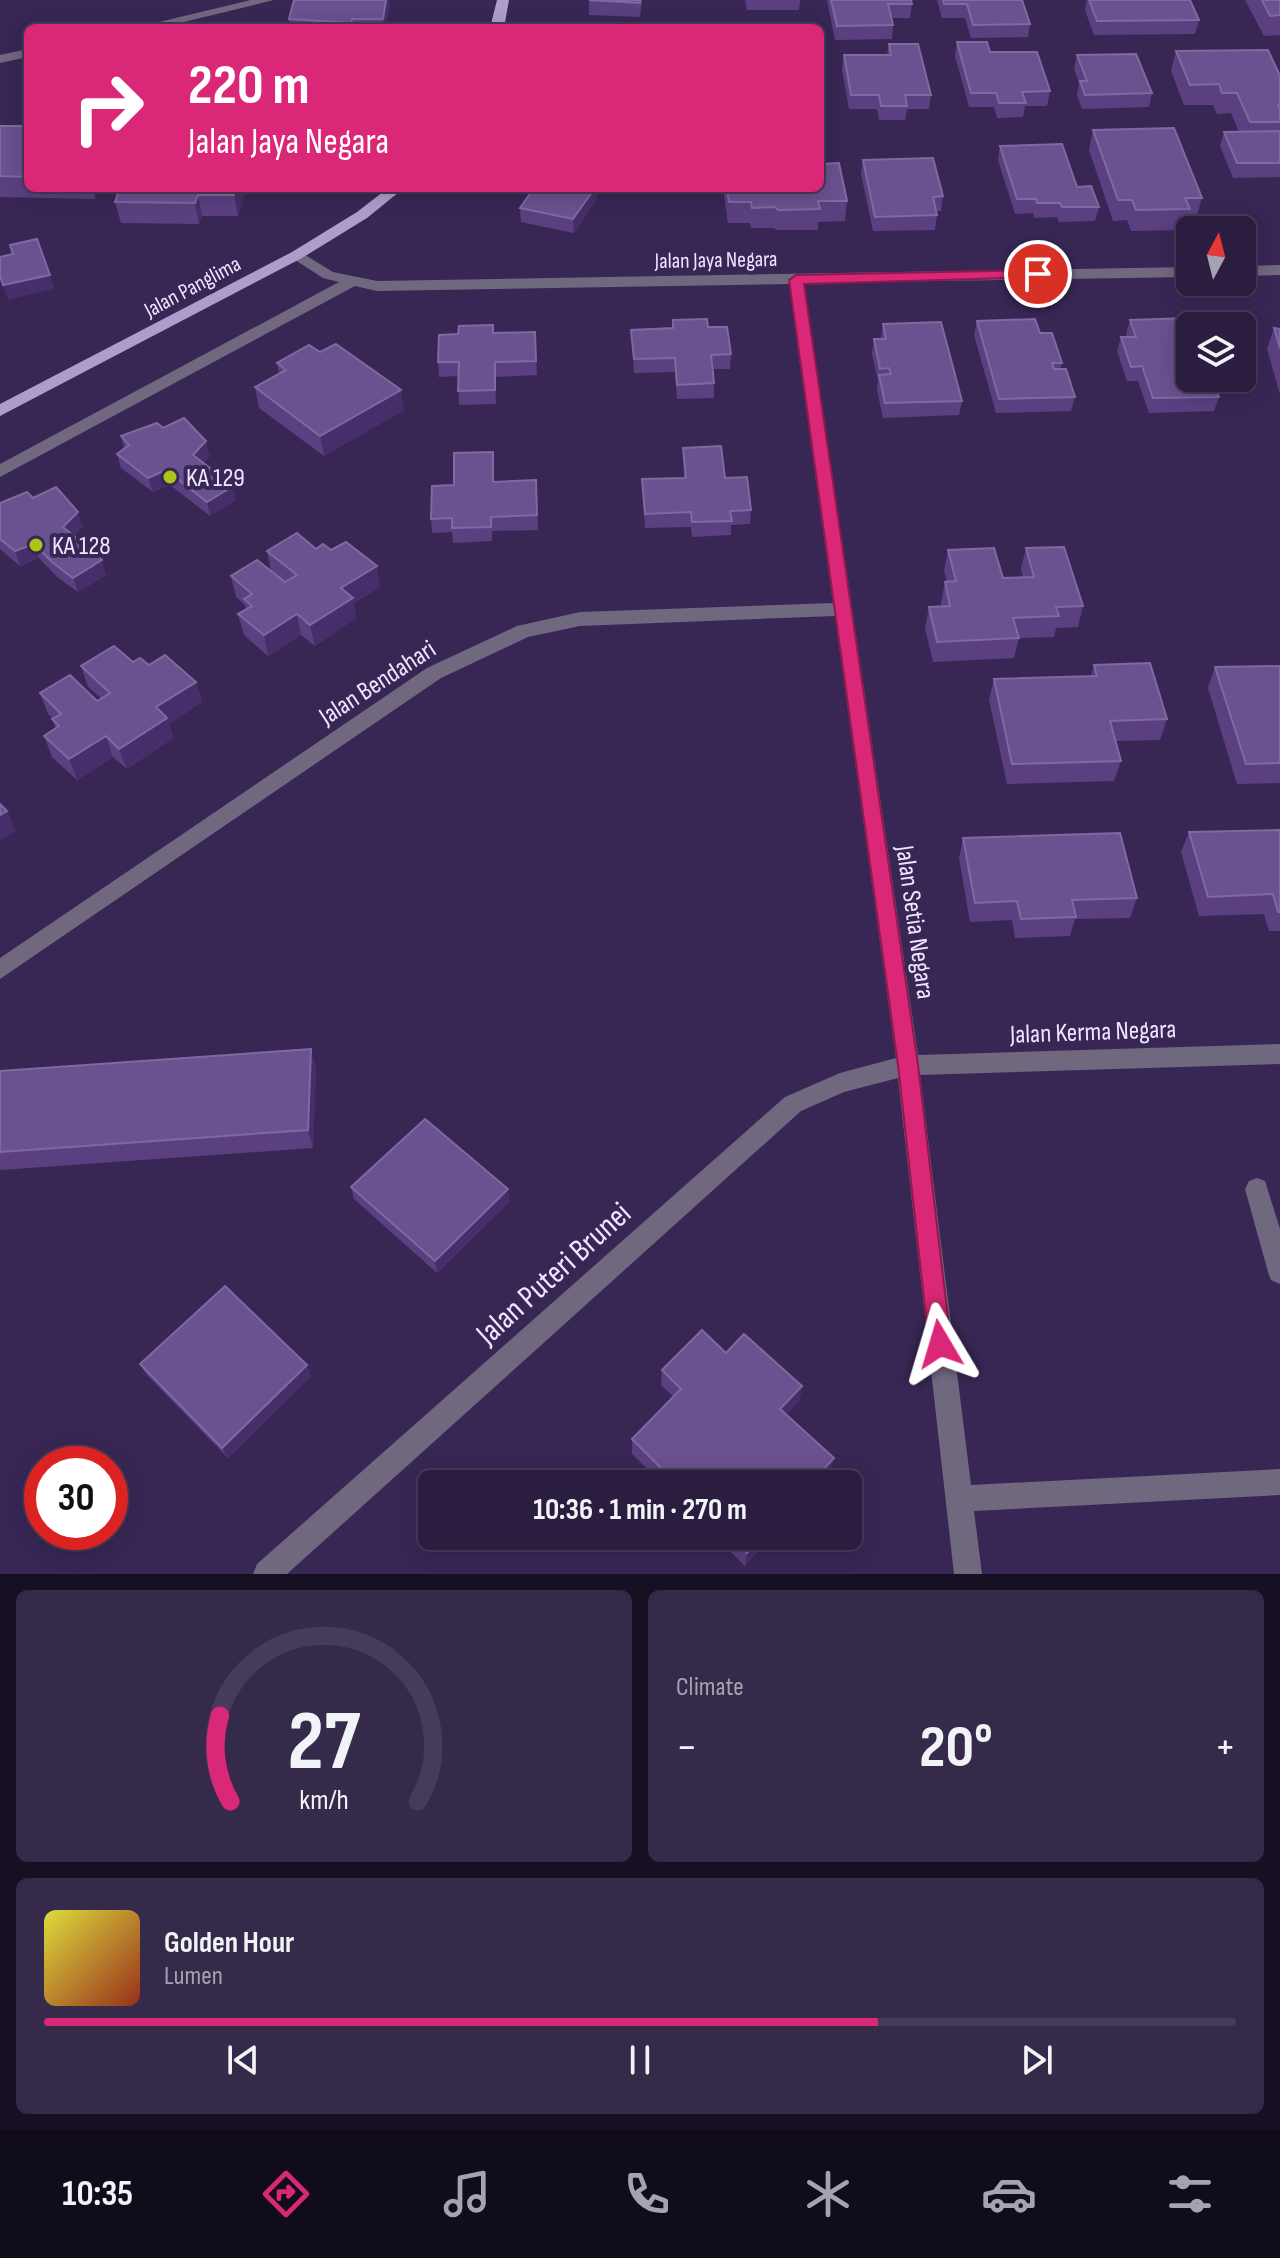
<!DOCTYPE html>
<meta charset="utf-8">
<style>
body{margin:0;font-family:"Sofia Sans Condensed",sans-serif;background:#362a4b;color:#f1f3f6;height:100vh;display:flex;flex-direction:column;font-size:30px;white-space:nowrap}
*{box-sizing:border-box;margin:0}
p{font-size:26px;color:#a5a2b1}
.icon{flex:none;width:44px;height:44px;fill:none;stroke:currentColor;stroke-width:2;stroke-linecap:round;stroke-linejoin:round}
.map{position:relative;height:1574px;overflow:hidden}
.sheet{display:flex;flex-direction:column;gap:16px;padding:16px;background:#171023;flex:1}
.sheet>*{flex:none}
.hud{position:absolute;left:24px;top:24px;width:800px;height:168px;border-radius:12px;box-shadow:0 4px 20px #0003,0 0 0 2px #463b59;background:#db2777;color:#fff;overflow:hidden}
.needle{width:52px;rotate:7deg}
.fabs{position:absolute;left:1176px;top:216px;display:grid;gap:16px}
.fabs a{display:grid;place-items:center;width:80px;height:80px;border-radius:12px;background:#2a1d40;box-shadow:0 4px 20px #0003,0 0 0 2px #463b59;font-size:40px}
.speed{position:absolute;left:24px;top:1446px;display:flex;gap:16px;font-size:40px;font-weight:700;text-align:center}
.speed>*{display:grid;place-content:center;width:104px;height:104px;border-radius:50%;background:#2a1d40;box-shadow:0 4px 20px #0003,0 0 0 2px #463b59;line-height:1}
.speed .limit{border:12px solid #d22;background:#fff;color:#111}
.pin{position:absolute;display:grid;place-items:center;width:68px;height:68px;color:#fff;margin:-34px;border:4px solid #fff;border-radius:50%;box-shadow:0 2px 8px #0007}
.me{position:absolute;width:88px;margin:-44px;rotate:353deg;stroke-linejoin:round;filter:drop-shadow(0 0 6px #0008)}
.turn{display:flex;align-items:center;gap:28px;height:168px;padding:0 32px;font-size:36px}
.turn .icon{width:104px;height:104px;stroke-width:2.5}
.turn b{display:block;font-size:56px;line-height:68px}
.big{font-size:60px;font-weight:700;line-height:1.1}
.sheet .card{flex:1;display:flex;flex-direction:column;justify-content:center;gap:12px;min-width:0;padding:0 28px;border-radius:12px;background:#362a4b}
.sheet .dial{align-items:center;gap:0}
.dial svg{height:208px;overflow:visible;fill:none;stroke:#463b59;stroke-width:7;stroke-linecap:round;text-anchor:middle}
.dial text{fill:#f1f3f6;stroke:none}
.song{display:flex;align-items:center;gap:24px}
.cover{width:96px;height:96px;border-radius:12px;background:linear-gradient(135deg,hsl(60 70% 55%),hsl(10 70% 35%))}
.played{height:8px;border-radius:4px;background:linear-gradient(90deg,#db2777 70%,#463b59 70%)}
.keys{display:flex;justify-content:space-around;direction:ltr}
.heat{display:flex;justify-content:space-between;align-items:center;font-size:44px;direction:ltr}
.sheet .tiles{flex:1;display:grid;gap:16px;grid-template-columns:1fr 1fr}
.card:last-child{grid-column:span 2}
.trip{position:absolute;left:418px;top:1470px;width:444px;height:80px;border-radius:12px;background:#2a1d40;box-shadow:0 4px 20px #0003,0 0 0 2px #463b59;font-weight:700;line-height:80px;text-align:center}
.dock{display:flex;height:128px;justify-content:space-around;align-items:center;background:#110c1a;color:#a5a2b1}
.dock .icon{width:56px;height:56px}
.dock .active{color:#db2777}
.dock b{font-size:36px;color:#f1f3f6}
.map>svg:first-child{display:block}
.lines{fill:none;stroke-linecap:round;stroke-linejoin:round}
.minor{fill:#70687f;fill-rule:evenodd}
.major{fill:#ad9dcc;fill-rule:evenodd}
.wall{fill:#5a4081}
.shaded-wall{fill:#462e6a}
.building{fill:#6a518f;stroke:#7e69a0;stroke-width:2}
.route{fill:#db2777;stroke:#8e194d;stroke-width:2}
.poi-dot{fill:#abc615;stroke:#382755;stroke-width:3}
.labels{text-anchor:middle;stroke-width:8;stroke-linejoin:round;paint-order:stroke}
.far-street-label{font-size:22px;fill:#ede6fe;stroke:#382755}
.poi-label{font-size:26px;fill:#ede6fe;stroke:#382755;text-anchor:start}
.street-label{font-size:26px;fill:#ede6fe;stroke:#382755}
.near-street-label{font-size:32px;fill:#ede6fe;stroke:#382755}
</style>
<div class="map">
<svg width="1280" height="1574" viewBox="0 0 1280 1574">
<rect width="100%" height="100%" fill="#382755"/>
<g class="lines">
<g class="minor">
<path d="M251 0H274L159 28H134Z"/>
<path d="M28 49V57L0 63V55Z"/>
<path d="M297 250 333 272 377 281 1190 267V277L804 283 918 1055 1280 1044V1064L920 1075 971 1485 1280 1469V1495L974 1511 982 1574H954L898 1078 844 1092 801 1111 287 1574H253L257 1564 785 1097 840 1073 896 1058 835 616 580 626 528 637 441 678 0 979V958L427 668 517 626 580 612 833 603 789 284 377 291 355 286 0 477V464L339 282 323 278 292 258V252Z"/>
<path d="M1280 265V275L1242 276V266Z"/>
<path d="M1257 1178 1265 1181 1280 1229V1284L1271 1280 1268 1272 1245 1189 1249 1181Z"/>
</g>
<g class="major">
<path d="M497 0H509L504 28H490Z"/>
<path d="M388 188H404L367 218 302 258 0 416V404L292 252 357 212Z"/>
</g>
</g>
<g class="wall">
<path d="M589 0H642L640 17 589 15Z"/>
<path d="M745 0H800L799 10H747Z"/>
<path d="M827 0H911L912 4 910 18H892L893 25 892 39 835 40Z"/>
<path d="M937 0H1022L1030 24 1028 37 971 38 965 18H942Z"/>
<path d="M1087 0H1190L1199 20 1195 34 1094 35 1085 10Z"/>
<path d="M1245 0H1280V35L1264 36Z"/>
<path d="M390 5 385 28H290L289 19Z"/>
<path d="M957 42 990 52 1050 91 1047 106H1025L1023 117 997 118 994 107H969L955 56Z"/>
<path d="M889 44 931 95 929 109H907L905 120H879L877 109H849L842 69 844 55H887Z"/>
<path d="M1176 51 1280 76V177L1233 178 1220 146 1224 132H1239L1231 113 1217 114 1213 105H1184L1171 71Z"/>
<path d="M1077 55 1152 93 1149 107 1082 109 1077 95 1079 83 1074 69Z"/>
<path d="M0 126H28V188H99L95 199 0 197Z"/>
<path d="M1093 130 1202 198 1196 219H1187L1184 230 1131 231 1127 220 1113 221 1089 150Z"/>
<path d="M1000 146 1077 187 1099 207 1095 221 1059 222 1057 217 1034 218 1033 213 1015 214 998 160Z"/>
<path d="M863 160 943 196 941 211H936L937 215 935 230 873 231 861 174Z"/>
<path d="M246 188 238 216H202L199 224 121 223 115 202Z"/>
<path d="M723 188H820L847 201 845 221 818 222V230H777L773 228H751L750 223H728Z"/>
<path d="M597 199 574 233 521 222 520 208Z"/>
<path d="M673 320 708 327 731 354 730 369H713L714 383V398L677 399 675 372 634 373 631 330 672 328Z"/>
<path d="M1130 320 1219 397 1214 411 1149 413 1138 381H1127L1117 351 1121 337H1127L1126 334Z"/>
<path d="M977 321 1040 333 1062 363 1060 369 1075 397 1071 411 996 413 974 335Z"/>
<path d="M883 324 962 401 959 415 883 418 877 390 878 381 872 354 874 339H881Z"/>
<path d="M1274 328 1280 329V394L1267 349Z"/>
<path d="M535 332 537 375 496 377V404L459 405 458 376 439 377 438 362 494 333Z"/>
<path d="M277 363 404 410 324 456 259 408 255 387 279 374Z"/>
<path d="M163 428 210 456 203 463 236 500 210 516 170 485 153 492 121 468 117 454 124 449 121 436Z"/>
<path d="M683 448 725 478 751 510 750 524 731 525V535L692 537 691 527 645 528 642 479 684 478Z"/>
<path d="M494 466V482L536 480 538 530 492 531V541L453 543 452 532 432 533 431 519 454 485Z"/>
<path d="M33 498 83 527 73 536 106 575 78 592 57 577 39 558 20 566 0 549V503Z"/>
<path d="M1026 548 1083 606 1078 627 1056 628 1054 637 1019 638 1014 658 933 662 925 628 929 607 942 606 941 603 945 582H947L944 571 948 550 1003 578 1023 577 1021 569Z"/>
<path d="M316 549 380 587 354 603 356 618 315 646 301 635 268 656 244 635 238 614 246 609 245 605 236 597 231 576 271 571 267 551Z"/>
<path d="M133 662 149 665 196 682 202 702 169 724 173 738 127 769 113 757 77 780 52 757 44 736 56 729 52 719 53 718 48 714 40 693 97 701 101 698 88 687 81 666Z"/>
<path d="M1094 665 1167 719 1160 740 1115 741 1121 761 1114 781 1007 784 989 700 994 679 1091 676Z"/>
<path d="M1280 666V783L1237 784 1208 688 1215 667Z"/>
<path d="M1280 830V931H1269L1264 914 1199 916 1181 852 1189 832Z"/>
<path d="M963 838 1137 898 1130 918 1075 919 1070 936 1015 938 1012 920 970 922 959 858Z"/>
<path d="M311 1049 316 1068 313 1148 0 1170V1071Z"/>
<path d="M351 1187 510 1201 437 1273 354 1199Z"/>
<path d="M726 1353 802 1386 799 1401 786 1415 830 1472 820 1484H663L632 1454V1439L674 1397 661 1385 662 1370Z"/>
<path d="M140 1364 311 1376 228 1458 146 1374Z"/>
<path d="M715 1536H772L745 1566Z"/>
</g>
<g class="shaded-wall">
<path d="M386 0H389L390 5 385 28H384L383 19Z"/>
<path d="M92 188H99L95 199Z"/>
<path d="M236 188H246L238 216 234 195Z"/>
<path d="M595 188H597V199L574 233 573 219Z"/>
<path d="M198 195 202 216 199 224 195 203Z"/>
<path d="M50 275 54 289 8 300 3 285Z"/>
<path d="M495 362 496 377V404L495 390Z"/>
<path d="M401 390 404 410 324 456 320 436Z"/>
<path d="M206 441 210 456 197 469 193 455Z"/>
<path d="M166 470 170 485 153 492 148 478Z"/>
<path d="M233 486 236 500 210 516 207 502Z"/>
<path d="M78 512 83 527 68 541 63 527Z"/>
<path d="M34 544 39 558 20 566 15 551Z"/>
<path d="M102 560 106 575 78 592 73 578Z"/>
<path d="M377 566 380 587 354 603 356 618 315 646 310 625 341 588Z"/>
<path d="M297 614 301 635 268 656 264 635Z"/>
<path d="M196 682 202 702 169 724 173 738 127 769 119 749 156 707Z"/>
<path d="M106 736 113 757 77 780 69 759Z"/>
<path d="M7 811 16 831 0 841V815Z"/>
<path d="M311 1049 316 1068 313 1148 308 1130Z"/>
<path d="M508 1189 510 1201 437 1273 435 1261Z"/>
<path d="M307 1365 311 1376 228 1458 222 1448Z"/>
<path d="M802 1386 799 1401 778 1424 780 1409Z"/>
<path d="M834 1458 830 1472 820 1484H810Z"/>
<path d="M763 1536H772L745 1566 747 1553Z"/>
</g>
<g class="building">
<path d="M294 0H386L383 19H352L351 23 289 19Z"/>
<path d="M589 0H640V3Z"/>
<path d="M831 0H911L912 4H888L893 25 837 26Z"/>
<path d="M943 0H1022L1030 24 973 25 967 4H944Z"/>
<path d="M1089 0H1190L1199 20 1097 21Z"/>
<path d="M1262 0H1280V15L1270 16Z"/>
<path d="M957 42H987L990 52H1037L1050 91 1022 92 1026 103H999L996 93H971Z"/>
<path d="M889 44H918L931 95H905L907 106H881L879 95H851L844 55H891Z"/>
<path d="M1268 50 1280 76V105H1278L1280 110V122H1250L1237 93H1222L1219 84 1190 85 1176 51Z"/>
<path d="M1136 54 1152 93 1085 95 1080 81H1087L1077 55Z"/>
<path d="M0 126H28V177L0 176Z"/>
<path d="M1174 128 1202 198H1185L1190 209 1136 210 1132 200H1118L1093 130Z"/>
<path d="M1280 131V163H1237L1224 132Z"/>
<path d="M1062 144 1077 187 1091 186 1099 207H1062L1060 203H1037L1036 199H1017L1000 146Z"/>
<path d="M933 158 943 196 933 197 937 215 875 217 863 160Z"/>
<path d="M839 163 847 201H818L820 209 778 210 775 207 752 208 751 202H729L727 188H820V164Z"/>
<path d="M120 188H236L234 195H198L195 203 115 202Z"/>
<path d="M534 188H595L573 219 520 208Z"/>
<path d="M37 239 50 275 3 285 0 276V257L13 254 10 245Z"/>
<path d="M1189 318 1192 326H1190V378H1212L1219 397 1153 398 1142 366 1131 367 1121 337H1136L1130 320Z"/>
<path d="M707 319 708 327H727L731 354 711 355 714 383 677 385 675 358 634 359 631 330 673 328V320Z"/>
<path d="M1035 319 1040 333H1052L1062 363H1052L1054 369H1066L1075 397 999 399 977 321Z"/>
<path d="M941 322 962 401 885 403 879 375 891 374 889 368 880 369 874 339H886L883 324Z"/>
<path d="M493 325V333L535 332 536 361 495 362V390L458 391 459 362H438L439 335 458 334 459 326Z"/>
<path d="M1274 328 1280 329V348Z"/>
<path d="M336 344 401 390 320 436 255 387 286 370 277 363 309 345 320 352Z"/>
<path d="M184 418 206 441 193 455 233 486 207 502 166 470 148 478 117 454 129 445 121 436 157 423 163 428Z"/>
<path d="M721 446 725 478 747 477 751 510 730 511 732 521 692 522 691 512 645 514 642 479 686 478 683 448Z"/>
<path d="M493 452V482L536 480 537 515 491 517V527L452 528V518L431 519 432 486 454 485V453Z"/>
<path d="M56 487 78 512 63 527 102 560 73 578 52 562 34 544 15 551 0 539V503L27 492 33 498Z"/>
<path d="M297 533 316 549 323 544 331 550 346 542 377 566 341 588 353 598 310 625 297 614 264 635 238 614 252 606 244 599 252 594 231 576 257 560 285 582 297 575 267 551Z"/>
<path d="M1064 547 1083 606 1056 607 1059 616 1013 618 1019 638 937 642 929 607 950 606 945 582 956 581 948 550 994 548 1003 578 1034 577 1026 548Z"/>
<path d="M114 646 133 662 140 658 149 665 165 655 196 682 156 707 167 718 119 749 106 736 69 759 44 736 59 726 52 719 61 714 40 693 70 675 97 701 110 693 81 666Z"/>
<path d="M1150 663 1167 719 1110 721 1121 761 1012 764 994 679 1097 676 1094 665Z"/>
<path d="M1280 666V763L1246 764 1215 667Z"/>
<path d="M0 804 7 811 0 815Z"/>
<path d="M1280 830V912H1278L1273 894 1208 897 1189 832Z"/>
<path d="M1120 833 1137 898 1072 900 1076 917 1021 919 1017 901 975 903 963 838Z"/>
<path d="M311 1049 308 1130 0 1152V1071Z"/>
<path d="M425 1119 508 1189 435 1261 351 1187Z"/>
<path d="M225 1286 307 1365 222 1448 140 1364Z"/>
<path d="M702 1330 726 1353 744 1334 802 1386 780 1409 834 1458 810 1484H677L632 1439 681 1389 662 1370Z"/>
<path d="M730 1536H763L747 1553Z"/>
</g>
<path class="route" d="M1038 270 1043 271V277L804 284 918 1065 951 1344 948 1352 940 1355 932 1352 929 1344 898 1065 789 280 796 275Z"/>
<g class="poi-dot">
<circle cx="170" cy="477" r="8"/>
<circle cx="36" cy="545" r="8"/>
</g>
<g class="labels">
<g class="far-street-label">
<text transform="translate(716 259) rotate(-1)" y="8">Jalan Jaya Negara</text>
<text transform="translate(192 286) rotate(-28)" y="8">Jalan Panglima</text>
</g>
<g class="poi-label">
<text x="186" y="486">KA 129</text>
<text x="52" y="554">KA 128</text>
</g>
<g class="street-label">
<text transform="translate(377 682) rotate(-33)" y="9">Jalan Bendahari</text>
<text transform="translate(916 922) rotate(82)" y="9">Jalan Setia Negara</text>
<text transform="translate(1093 1031) rotate(-2)" y="9">Jalan Kerma Negara</text>
</g>
<g class="near-street-label">
<text transform="translate(553 1273) rotate(-42)" y="11">Jalan Puteri Brunei</text>
</g>
</g>
</svg>
<div class="fabs">
<a><svg class="needle" viewBox="-14 -14 28 28"><path d="M0-13l5 13h-10z" fill="#e53935"/><path d="M0 13l5-13h-10z" fill="#a5a2b1"/></svg></a>
<a><svg class="icon" aria-label="layers" viewBox="0 0 24 24"><path d="M12 4l9 5-9 5-9-5zM3 14l9 5 9-5"/></svg></a>
</div>
<div class="speed"><div class="limit">30</div></div>
<div class="pin" style="left:1038px;top:274px;background:#d93025"><svg class="icon" aria-label="arrive" viewBox="0 0 24 24"><path d="M6 21V4h12l-3 4 3 4H6"/></svg></div>
<svg class="me" style="left:940px;top:1344px" viewBox="-20 -20 40 40"><path d="M0-17L14 15 0 8-14 15z" fill="#db2777" stroke="#fff" stroke-width="4"/></svg>
<div class="trip">10:36 · 1 min · 270 m</div>
<div class="hud">
<div class="turn"><svg class="icon" aria-label="right" viewBox="0 0 24 24"><path d="M7 20v-9h11M14 6l5 5-5 5"/></svg><div><b>220 m</b>Jalan Jaya Negara</div></div>
</div>
</div>
<section class="sheet">
<div class="tiles">
<div class="card dial"><svg viewBox="0 0 100 80">
<path d="M14 69A42 42 0 1 1 86 69"/>
<path d="M14 69A42 42 0 0 1 10 36" stroke="#db2777"/>
<text x="50" y="56" font-size="32" font-weight="700">27</text>
<text x="50" y="72" font-size="11">km/h</text>
</svg></div>
<div class="card"><p>Climate</p>
<div class="heat"><a>−</a><b class="big">20°</b><a>+</a></div>
</div>
<div class="card">
<div class="song"><i class="cover"></i><div><b>Golden Hour</b><p>Lumen</p></div></div>
<div class="played"></div>
<div class="keys"><svg class="icon" aria-label="previous" viewBox="0 0 24 24"><path d="M18 5L8 12l10 7zM5 5v14"/></svg><svg class="icon" aria-label="pause" viewBox="0 0 24 24"><path d="M8 5v14M16 5v14"/></svg><svg class="icon" aria-label="next" viewBox="0 0 24 24"><path d="M6 5l10 7-10 7zM19 5v14"/></svg></div>
</div>
</div>
</section>
<nav class="dock">
<b>10:35</b>
<svg class="icon active" aria-label="directions" viewBox="0 0 24 24"><path d="M12 3l9 9-9 9-9-9zM9 14v-3h6M13 9l2 2-2 2"/></svg>
<svg class="icon" aria-label="music" viewBox="0 0 24 24"><path d="M9 18V5l10-2v13"/><circle cx="6" cy="18" r="3"/><circle cx="16" cy="16" r="3"/></svg>
<svg class="icon" aria-label="phone" viewBox="0 0 24 24"><path d="M5 4h4l2 5-3 2q2 4 5 5l2-3 5 2v4C11 20 4 13 5 4z"/></svg>
<svg class="icon" aria-label="climate" viewBox="0 0 24 24"><path d="M12 3v18M4 7l16 10M4 17L20 7"/></svg>
<svg class="icon" aria-label="car" viewBox="0 0 24 24"><path d="M5 17H2v-5l4-1 3-4h7l3 4 3 1v5h-3M9 17h6M6 11h13"/><circle cx="7" cy="17" r="2"/><circle cx="17" cy="17" r="2"/></svg>
<svg class="icon" aria-label="filters" viewBox="0 0 24 24"><path d="M4 7h16M4 17h16"/><circle cx="9" cy="7" r="2"/><circle cx="15" cy="17" r="2"/></svg>
</nav>
